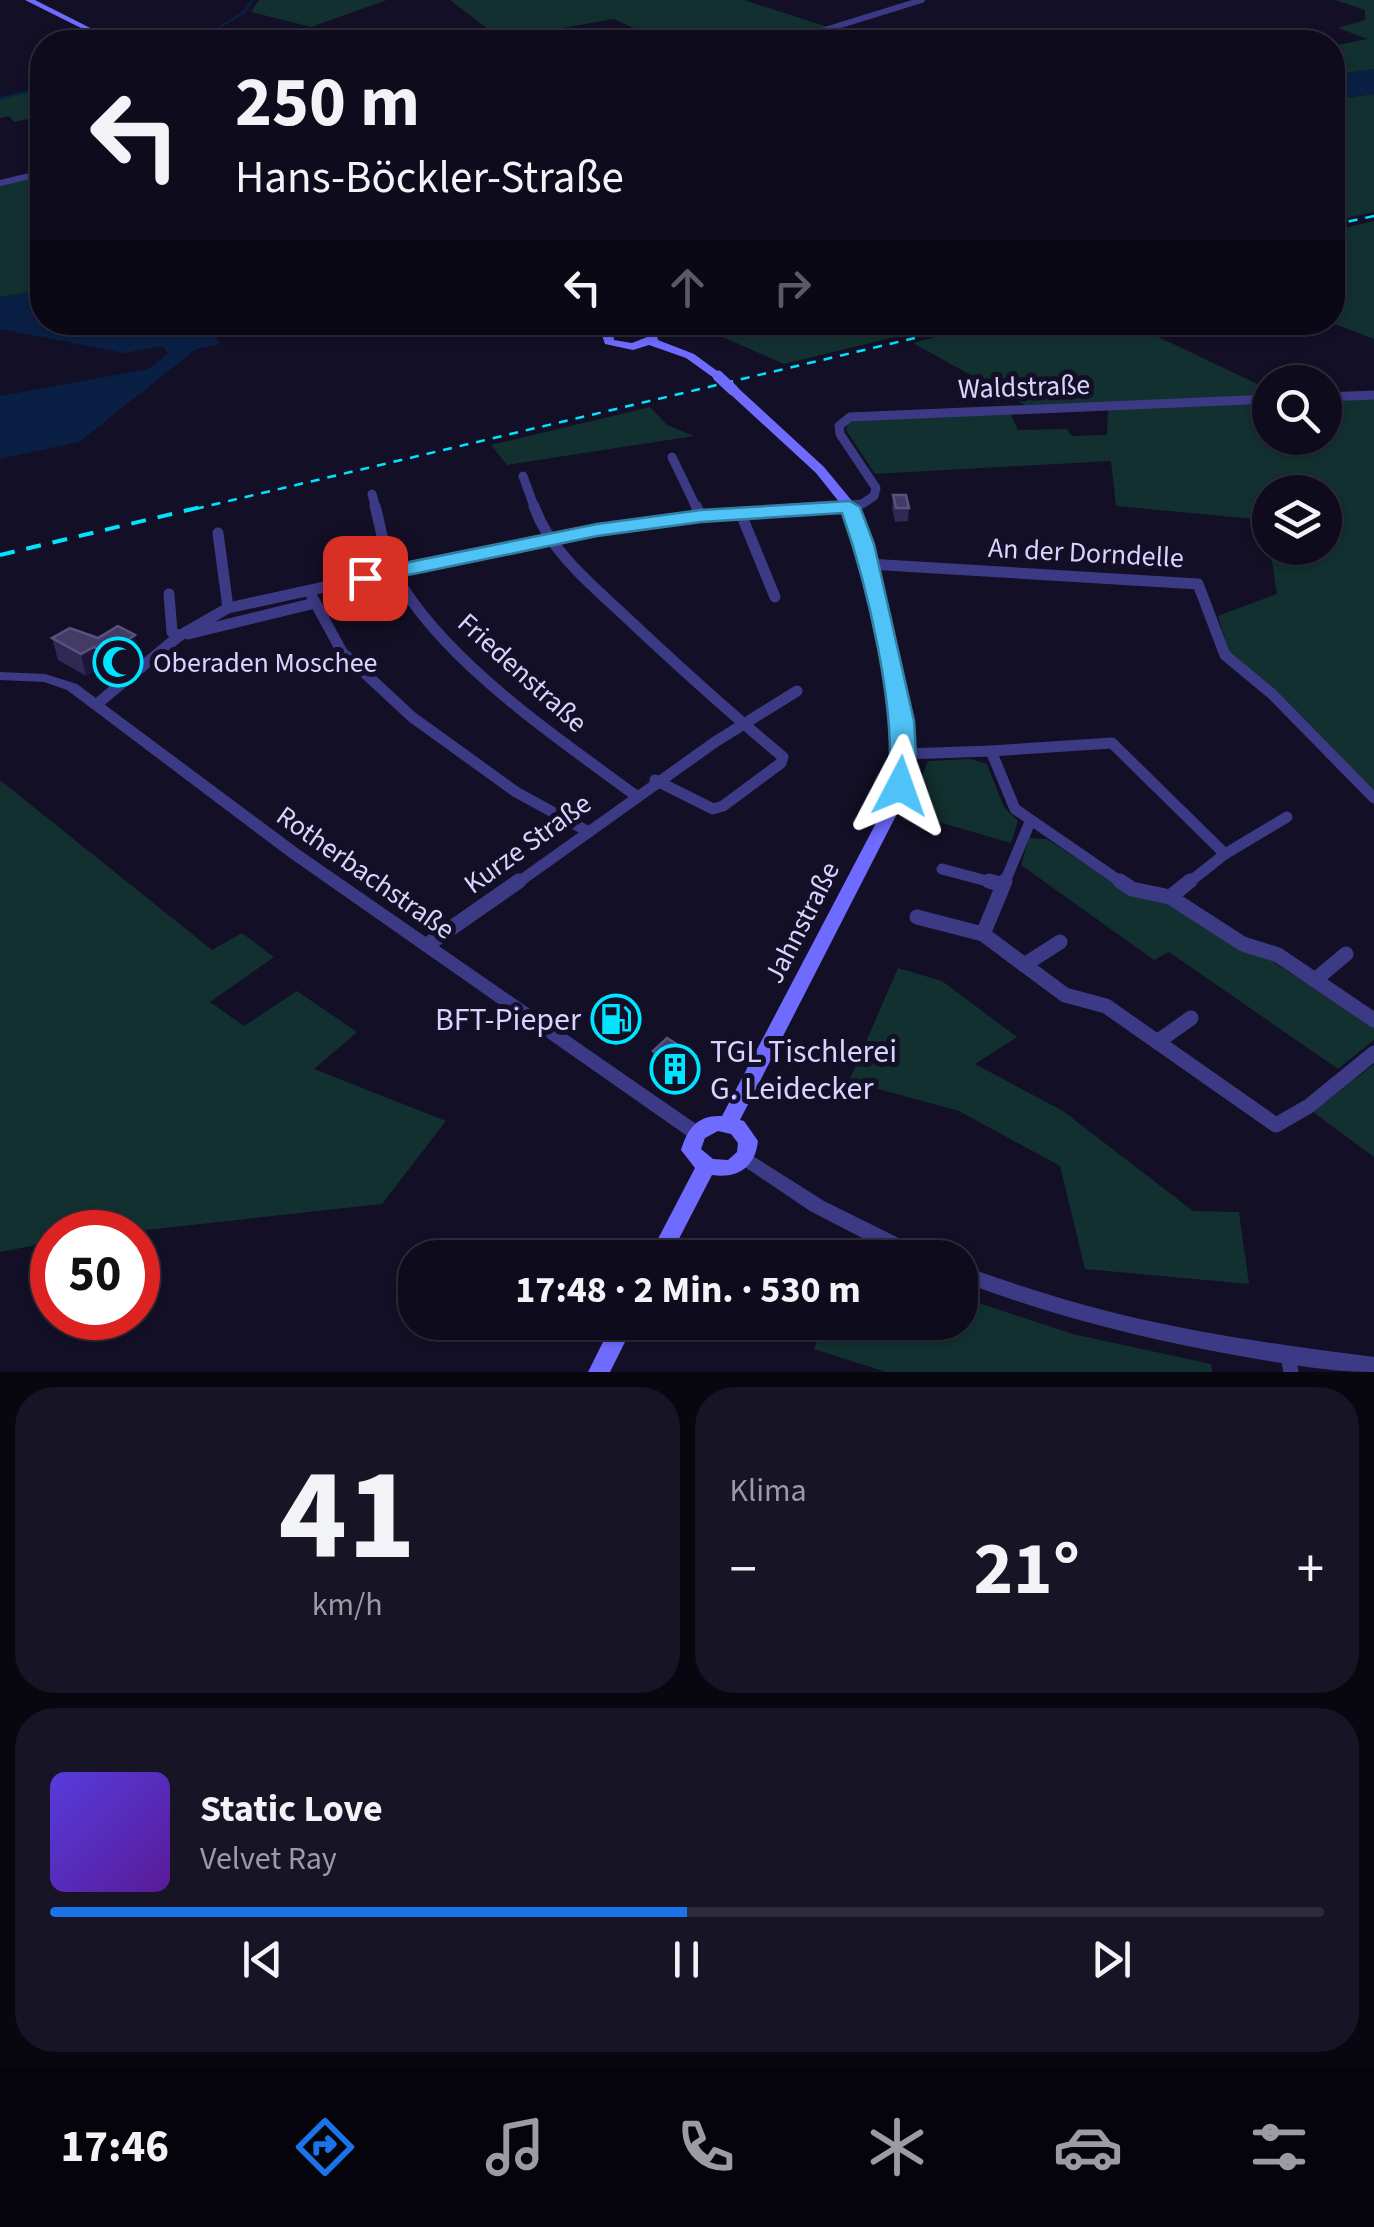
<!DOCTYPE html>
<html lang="de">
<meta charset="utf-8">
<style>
body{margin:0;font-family:"Source Sans 3",sans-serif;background:#171425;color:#f1f3f6;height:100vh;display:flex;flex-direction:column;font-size:38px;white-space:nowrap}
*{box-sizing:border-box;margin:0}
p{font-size:32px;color:#9b9ba3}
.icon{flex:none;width:55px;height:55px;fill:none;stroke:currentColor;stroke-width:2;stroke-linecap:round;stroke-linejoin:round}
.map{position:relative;height:1372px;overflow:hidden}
.panel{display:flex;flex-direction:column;gap:15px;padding:15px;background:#08060f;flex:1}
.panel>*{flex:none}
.guide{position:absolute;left:30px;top:30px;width:1315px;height:305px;border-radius:40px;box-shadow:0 2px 8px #0004,0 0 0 2px #2e2b3b;background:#0e0b1c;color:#f1f3f6;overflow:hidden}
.fabs{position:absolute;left:1252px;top:365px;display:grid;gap:20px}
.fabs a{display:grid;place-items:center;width:90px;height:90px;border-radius:50%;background:#0e0b1c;box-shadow:0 2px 8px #0004,0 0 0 2px #2e2b3b;font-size:50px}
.speed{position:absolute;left:30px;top:1210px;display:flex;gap:20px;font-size:50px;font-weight:700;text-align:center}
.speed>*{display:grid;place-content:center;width:130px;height:130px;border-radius:50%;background:#0e0b1c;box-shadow:0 2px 8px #0004,0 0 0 2px #2e2b3b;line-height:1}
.speed .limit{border:15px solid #d22;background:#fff;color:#111}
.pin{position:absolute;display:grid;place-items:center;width:85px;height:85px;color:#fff;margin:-42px;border-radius:20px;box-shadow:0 5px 15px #0006}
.me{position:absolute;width:110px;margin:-55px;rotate:4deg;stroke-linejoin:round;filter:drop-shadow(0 0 8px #0008)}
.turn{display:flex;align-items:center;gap:35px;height:210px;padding:0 40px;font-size:45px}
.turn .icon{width:130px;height:130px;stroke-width:2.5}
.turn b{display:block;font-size:70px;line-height:85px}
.lanes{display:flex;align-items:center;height:95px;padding:0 40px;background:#0003;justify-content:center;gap:50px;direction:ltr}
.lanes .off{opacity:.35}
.big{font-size:75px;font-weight:700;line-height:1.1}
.panel .widget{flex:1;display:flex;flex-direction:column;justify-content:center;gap:15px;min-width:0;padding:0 35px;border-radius:40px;background:#171425}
.panel .dial{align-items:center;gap:0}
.dial b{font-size:130px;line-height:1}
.song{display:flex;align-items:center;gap:30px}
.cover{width:120px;height:120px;border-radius:15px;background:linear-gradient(135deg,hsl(250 70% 55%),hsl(270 70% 35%))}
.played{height:10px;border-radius:5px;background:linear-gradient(90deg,#1a73e8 50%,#2e2b3b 50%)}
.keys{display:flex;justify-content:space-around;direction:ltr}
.heat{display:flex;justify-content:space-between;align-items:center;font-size:55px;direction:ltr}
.panel .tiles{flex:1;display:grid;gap:15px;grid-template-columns:1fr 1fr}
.widget:last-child{grid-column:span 2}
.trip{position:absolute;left:398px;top:1240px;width:580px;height:100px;border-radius:40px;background:#0e0b1c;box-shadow:0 2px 8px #0004,0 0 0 2px #2e2b3b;font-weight:700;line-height:100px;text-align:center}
.tabs{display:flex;height:160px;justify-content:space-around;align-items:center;background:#06040b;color:#9b9ba3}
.tabs .icon{width:70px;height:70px}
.tabs .selected{color:#1a73e8}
.tabs b{font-size:45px;color:#f1f3f6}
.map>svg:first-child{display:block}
.green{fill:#12302f}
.water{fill:#0a1f44}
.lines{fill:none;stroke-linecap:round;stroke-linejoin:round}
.stream{stroke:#0a1f44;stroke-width:2.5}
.minor-far3{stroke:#3d3a85;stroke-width:6}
.minor-far2{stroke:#3d3a85;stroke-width:9}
.minor-far1{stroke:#3d3a85;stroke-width:11}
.minor{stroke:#3d3a85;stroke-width:15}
.tertiary{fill:#3d3a85;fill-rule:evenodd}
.secondary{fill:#6f6bff;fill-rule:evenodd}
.rail-far1{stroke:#00e5ff;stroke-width:2.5;stroke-dasharray:9 8;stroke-linecap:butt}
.rail{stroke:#00e5ff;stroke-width:4;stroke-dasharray:15 12;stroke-linecap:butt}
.secondary-bridge{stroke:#6f6bff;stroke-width:11}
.wall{fill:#312854}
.shaded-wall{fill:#1d163a}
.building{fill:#433a66;stroke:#5a527e;stroke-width:2.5}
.route{fill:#4fc3f7;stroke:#337fa1;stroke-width:2.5}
.labels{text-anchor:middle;stroke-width:10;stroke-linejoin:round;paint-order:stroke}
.street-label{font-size:28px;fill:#d9d4ff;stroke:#130f26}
.poi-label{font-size:28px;fill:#d9d4ff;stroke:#130f26;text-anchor:start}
.near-poi-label{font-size:32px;fill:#d9d4ff;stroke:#130f26;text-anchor:end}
</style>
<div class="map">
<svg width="1374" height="1372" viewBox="0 0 1374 1372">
<rect width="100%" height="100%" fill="#130f26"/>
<g class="green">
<path d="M259 0H387L311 27 251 12Z"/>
<path d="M450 0H744L831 28 777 42H640L655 38 614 19 501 39Z"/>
<path d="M1335 0H1374V69L1333 75V46L1367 39 1338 28 1365 20V10Z"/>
<path d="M42 86V116L14 122 9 116 0 118V98Z"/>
<path d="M1374 94V212L1333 221V99Z"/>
<path d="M42 174V290L0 297V183Z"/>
<path d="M1374 221V339L1332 323 1333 231Z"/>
<path d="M691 323H952L784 364Z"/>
<path d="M987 323H1129L1270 390V396L1025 405 913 343Z"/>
<path d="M1374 398V794L1229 652 1218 616 1277 594 1270 548H1325V492H1270V547L1266 520 1116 506 1111 461 875 474 846 430 849 423 861 418 1009 411 1018 430 1067 429 1072 436 1107 435 1108 408 1270 402V438H1325V400Z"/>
<path d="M650 407 667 425 694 436 507 465 491 445Z"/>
<path d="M970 759 987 764 1004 807 1018 821 1011 843 907 813 928 761Z"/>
<path d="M0 780 212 950 242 933 274 957 210 1002 244 1026 297 991 357 1032 314 1069 446 1121 382 1204 128 1232H52V1242L0 1252Z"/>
<path d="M1029 838 1047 839 1132 895 1170 904 1269 959 1374 1027V1040L1338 1069 1169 952 1154 960 1021 865Z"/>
<path d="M898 968 942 981 1017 1037 975 1064 1063 1111 1193 1211 1239 1212 1249 1284 1085 1269 1060 1166 959 1111 849 1081Z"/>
<path d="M1374 1064V1157L1313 1112Z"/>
<path d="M960 1297 1073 1334 1211 1364 1212 1372H886L814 1349 825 1323 960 1322Z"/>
</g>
<g class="water">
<path d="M1374 69V94L1333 99V75Z"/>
<path d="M42 290V322L233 323 216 336 220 344 196 349 79 442 0 459V396L148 369 168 354 163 346 124 353 0 329V297Z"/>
</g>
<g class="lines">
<g class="stream">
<path d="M196 42 244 12 253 0"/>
<path d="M0 98 42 88"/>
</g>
<g class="minor-far3">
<path d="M786 42 922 0"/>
<path d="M0 183 42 173"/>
</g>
<g class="minor-far2">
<path d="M1325 397 1374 395"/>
<path d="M672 457 697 509"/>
<path d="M523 476 535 509"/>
<path d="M372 494 376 509"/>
<path d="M798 509 862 504 874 496 876 488 840 434 839 426 850 417 1270 399"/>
</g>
<g class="minor-far1">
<path d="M375 506C381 527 384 554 394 573 443 661 555 736 635 795"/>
<path d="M534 506C550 552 592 585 627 618 678 666 729 712 783 757L781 763 723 806 713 809 655 780"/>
<path d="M696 506 701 516"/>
<path d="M741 514 775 597"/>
<path d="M218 533 228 608"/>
<path d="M868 564 1198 584 1225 655 1272 694 1374 798"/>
<path d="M309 591 342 652 412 717 516 792 589 832"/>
<path d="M169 594 172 632 179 636"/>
<path d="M188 634 315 603"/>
<path d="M97 704 179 636 228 608 548 538 701 516 831 506"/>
<path d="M905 754 991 751"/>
<path d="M1225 854 1287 817"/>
<path d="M942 869 998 884"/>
<path d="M516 884 715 742 797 691"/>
<path d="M1004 884 1030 822"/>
<path d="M1124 884 1015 809 991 751 1112 743 1225 854 1187 884"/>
</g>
<g class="minor">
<path d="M989 881 1003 885"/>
<path d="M1005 881 983 934 1065 995 1106 1006 1276 1125 1309 1106 1374 1053"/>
<path d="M1120 881 1132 889 1170 897"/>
<path d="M1170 897 1243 944 1278 955 1374 1020"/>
<path d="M1170 897 1190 881"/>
<path d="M917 917 983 934"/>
<path d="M427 945 519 881"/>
<path d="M1024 965 1060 942"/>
<path d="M1315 980 1346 954"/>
<path d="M1157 1042 1191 1018"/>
<path d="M1288 1356 1291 1372"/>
</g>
<g class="tertiary">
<path d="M0 672 45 674 77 684 300 850 702 1128 705 1133 702 1138 696 1140 690 1138 290 858 67 690 44 682 0 680Z"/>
<path d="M745 1151 824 1201 927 1252 929 1258H901L810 1211 739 1163 736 1158 739 1153Z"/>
<path d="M960 1265C1011 1283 1062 1300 1115 1313 1200 1334 1287 1346 1374 1357V1372C1333 1372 1292 1365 1251 1358 1151 1341 1055 1317 960 1281Z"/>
</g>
<g class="secondary">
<path d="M25 0H35L118 42H109Z"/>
<path d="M623 323H638L656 331 658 340 694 354 724 376 722 378H714L686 358 649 345 633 350 605 344 601 332 603 330ZM624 329H636L647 335V337L632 343 614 340 613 334Z"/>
<path d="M733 386 737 387 824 467 857 507 870 544 911 721V770L901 806 740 1120 744 1121 758 1141C755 1167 738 1179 712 1175L669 1258H648L695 1168 681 1150C688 1128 697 1115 722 1116L885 806 895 770V721L856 544 844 508 816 473 729 393V387ZM718 1131 731 1134 738 1143 737 1152 728 1160 713 1159 701 1149 705 1138Z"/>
<path d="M613 1322H635L610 1372H588Z"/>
</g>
<g class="rail-far1">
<path d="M1332 225 1374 216"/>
<path d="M195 509 982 322"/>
</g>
<path class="rail" d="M0 555 205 506"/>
<path class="secondary-bridge" d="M718 376 733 390"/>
</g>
<g class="wall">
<path d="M893 495 909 508 908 521 895 522 892 509Z"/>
<path d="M135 635 140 656 112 676 99 668 86 676 58 660 52 638H98Z"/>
<path d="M605 1010 628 1020 618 1027 605 1018Z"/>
<path d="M653 1051 696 1056V1072L681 1085 653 1067Z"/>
</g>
<g class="shaded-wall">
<path d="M135 635 140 656 112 676 107 654Z"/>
<path d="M94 647 99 668 86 676 81 654Z"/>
<path d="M628 1012V1020L618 1027V1019Z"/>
<path d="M696 1056V1072L681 1085V1070Z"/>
</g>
<g class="building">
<path d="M893 495H906L909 508H896Z"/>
<path d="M118 626 135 635 107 654 94 647 81 654 52 638 70 628 98 638Z"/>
<path d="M614 1003 628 1012 618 1019 605 1010Z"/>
<path d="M667 1038 696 1056 681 1070 653 1051Z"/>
</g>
<path class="route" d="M850 501 860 507 874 544 914 721 916 754 912 786 900 794 888 786C898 713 867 584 842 513L701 522 597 536 365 584 355 578 365 571 597 524 701 510Z"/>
<defs>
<g id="mosque-ring" transform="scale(2.5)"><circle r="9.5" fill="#130f26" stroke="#00e5ff" stroke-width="1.5"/><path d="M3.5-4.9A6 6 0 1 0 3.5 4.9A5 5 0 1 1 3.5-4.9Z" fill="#00e5ff"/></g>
<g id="fuel-ring" transform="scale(2.5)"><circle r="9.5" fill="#130f26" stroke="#00e5ff" stroke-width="1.5"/><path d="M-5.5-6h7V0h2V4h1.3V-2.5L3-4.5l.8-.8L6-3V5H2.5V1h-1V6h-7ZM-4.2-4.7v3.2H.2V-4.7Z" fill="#00e5ff"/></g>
<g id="building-ring" transform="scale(2.5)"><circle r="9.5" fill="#130f26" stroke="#00e5ff" stroke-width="1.5"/><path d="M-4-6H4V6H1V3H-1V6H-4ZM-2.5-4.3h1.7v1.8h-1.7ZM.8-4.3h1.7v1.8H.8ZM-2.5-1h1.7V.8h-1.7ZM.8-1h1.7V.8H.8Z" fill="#00e5ff"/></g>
</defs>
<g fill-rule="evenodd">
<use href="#mosque-ring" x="118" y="662"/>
<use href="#fuel-ring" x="616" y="1019"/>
<use href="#building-ring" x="675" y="1069"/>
</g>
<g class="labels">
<g class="street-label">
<text transform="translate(1024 386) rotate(-2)" y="10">Waldstraße</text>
<text transform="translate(1086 552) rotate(3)" y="10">An der Dorndelle</text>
<text transform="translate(523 672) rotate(42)" y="10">Friedenstraße</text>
<text transform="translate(527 843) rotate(-36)" y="10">Kurze Straße</text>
<text transform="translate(366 872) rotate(35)" y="10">Rotherbachstraße</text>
<text transform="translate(801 922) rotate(-63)" y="10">Jahnstraße</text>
</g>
<g class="poi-label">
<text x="153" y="672">Oberaden Moschee</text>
</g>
<g class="near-poi-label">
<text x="581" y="1030">BFT-Pieper</text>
<text x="710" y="1062" text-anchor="start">TGL Tischlerei<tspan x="710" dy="37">G. Leidecker</tspan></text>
</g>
</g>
</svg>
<div class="fabs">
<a><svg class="icon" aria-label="search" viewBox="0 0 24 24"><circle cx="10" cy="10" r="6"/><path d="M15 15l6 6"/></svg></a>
<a><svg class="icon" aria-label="layers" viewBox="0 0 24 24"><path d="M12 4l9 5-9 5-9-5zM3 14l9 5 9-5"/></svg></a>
</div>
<div class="speed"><div class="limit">50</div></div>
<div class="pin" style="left:365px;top:578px;background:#d93025"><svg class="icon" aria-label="arrive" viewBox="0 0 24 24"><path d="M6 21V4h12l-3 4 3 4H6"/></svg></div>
<svg class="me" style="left:900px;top:786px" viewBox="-20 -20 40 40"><path d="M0-17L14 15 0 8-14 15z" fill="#4fc3f7" stroke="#fff" stroke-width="4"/></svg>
<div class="trip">17:48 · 2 Min. · 530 m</div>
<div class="guide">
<div class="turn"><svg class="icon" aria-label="left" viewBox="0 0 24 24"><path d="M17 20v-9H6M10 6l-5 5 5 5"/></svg><div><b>250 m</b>Hans-Böckler-Straße</div></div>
<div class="lanes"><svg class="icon" aria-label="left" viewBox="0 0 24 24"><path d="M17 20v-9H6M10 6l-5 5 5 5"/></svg><svg class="icon off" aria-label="ahead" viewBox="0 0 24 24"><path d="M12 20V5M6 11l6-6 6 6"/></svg><svg class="icon off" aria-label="right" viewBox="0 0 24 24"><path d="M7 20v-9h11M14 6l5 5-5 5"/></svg></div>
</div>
</div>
<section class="panel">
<div class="tiles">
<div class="widget dial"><b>41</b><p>km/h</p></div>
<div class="widget"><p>Klima</p>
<div class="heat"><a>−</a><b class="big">21°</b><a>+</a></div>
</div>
<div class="widget">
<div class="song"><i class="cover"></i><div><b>Static Love</b><p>Velvet Ray</p></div></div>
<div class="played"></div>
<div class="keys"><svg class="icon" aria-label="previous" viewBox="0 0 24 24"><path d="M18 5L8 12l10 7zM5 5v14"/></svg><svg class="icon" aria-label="pause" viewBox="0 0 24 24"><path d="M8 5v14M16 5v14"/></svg><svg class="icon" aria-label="next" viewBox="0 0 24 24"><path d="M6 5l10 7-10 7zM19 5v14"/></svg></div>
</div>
</div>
</section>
<nav class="tabs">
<b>17:46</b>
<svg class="icon selected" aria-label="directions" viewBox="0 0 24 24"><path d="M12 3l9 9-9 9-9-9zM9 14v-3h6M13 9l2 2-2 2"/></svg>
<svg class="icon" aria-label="music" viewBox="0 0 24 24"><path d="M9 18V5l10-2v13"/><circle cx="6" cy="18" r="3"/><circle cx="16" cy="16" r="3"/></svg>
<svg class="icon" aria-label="phone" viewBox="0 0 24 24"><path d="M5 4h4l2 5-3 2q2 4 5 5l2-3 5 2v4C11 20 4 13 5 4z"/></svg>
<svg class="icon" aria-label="climate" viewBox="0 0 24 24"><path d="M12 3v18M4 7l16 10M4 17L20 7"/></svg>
<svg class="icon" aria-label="car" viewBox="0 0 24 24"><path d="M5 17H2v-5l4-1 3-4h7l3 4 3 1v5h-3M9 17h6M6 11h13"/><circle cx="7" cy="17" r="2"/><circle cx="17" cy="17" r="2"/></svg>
<svg class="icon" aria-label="filters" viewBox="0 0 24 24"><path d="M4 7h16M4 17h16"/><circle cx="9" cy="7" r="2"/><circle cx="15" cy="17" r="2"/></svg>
</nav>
